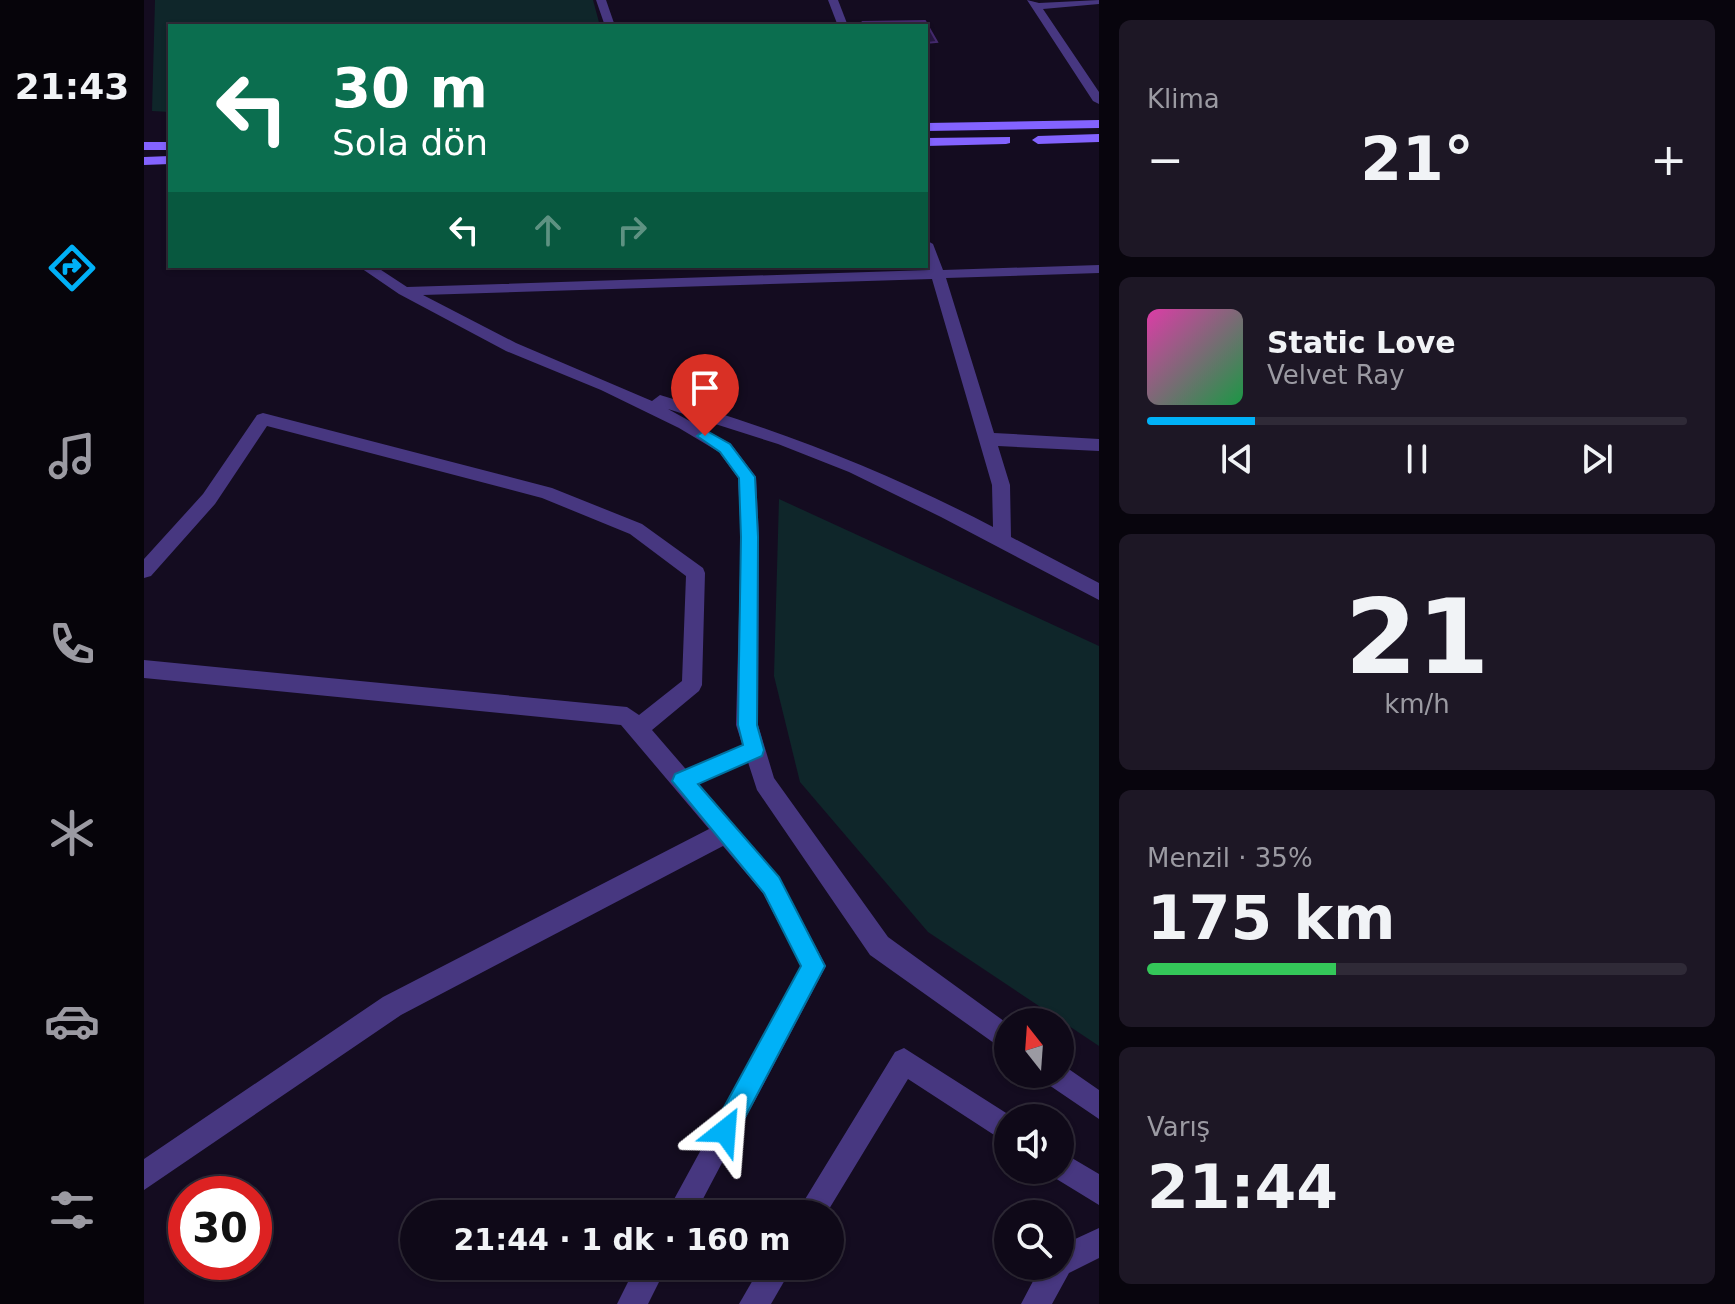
<!DOCTYPE html>
<html lang="tr">
<meta charset="utf-8">
<style>
body{margin:0;font-family:"DejaVu Sans",sans-serif;background:#1d1725;color:#f1f3f6;height:100vh;display:flex;flex-direction:column;font-size:30px;white-space:nowrap}
*{box-sizing:border-box;margin:0}
p{font-size:26px;color:#9b9aa2}
.icon{flex:none;width:44px;height:44px;fill:none;stroke:currentColor;stroke-width:2;stroke-linecap:round;stroke-linejoin:round}
.map{position:relative;flex:1;overflow:hidden}
.panel{display:flex;flex-direction:column;gap:20px;padding:20px;background:#08050d;width:636px}
.panel>*{flex:none}
.top-card{position:absolute;left:24px;top:24px;width:760px;height:244px;border-radius:0px;box-shadow:0 2px 6px #0004,0 0 0 2px #2f2a37;background:#0b6e4f;color:#fff;overflow:hidden}
.needle{width:52px;rotate:343deg}
.controls{position:absolute;left:850px;top:1008px;display:grid;gap:16px}
.controls a{display:grid;place-items:center;width:80px;height:80px;border-radius:50%;background:#0f0918;box-shadow:0 2px 6px #0004,0 0 0 2px #2f2a37;font-size:40px}
.speed{position:absolute;left:24px;top:1176px;display:flex;gap:16px;font-size:40px;font-weight:700;text-align:center}
.speed>*{display:grid;place-content:center;width:104px;height:104px;border-radius:50%;background:#0f0918;box-shadow:0 2px 6px #0004,0 0 0 2px #2f2a37;line-height:1}
.speed .limit{border:12px solid #d22;background:#fff;color:#111}
.pin{position:absolute;display:grid;place-items:center;width:68px;height:68px;color:#fff;margin:-82px -34px;border-radius:50% 50% 50% 0;rotate:-45deg;box-shadow:0 0 8px #0007}
.pin .icon{rotate:45deg}
.me{position:absolute;width:88px;margin:-44px;rotate:28deg;stroke-linejoin:round;filter:drop-shadow(0 0 6px #0008)}
.turn{display:flex;align-items:center;gap:28px;height:168px;padding:0 32px;font-size:36px}
.turn .icon{width:104px;height:104px;stroke-width:2.5}
.turn b{display:block;font-size:56px;line-height:68px}
.lanes{display:flex;align-items:center;height:76px;padding:0 32px;background:#0003;justify-content:center;gap:40px;direction:ltr}
.lanes .off{opacity:.35}
.big{font-size:60px;font-weight:700;line-height:1.1}
.panel .widget{flex:1;display:flex;flex-direction:column;justify-content:center;gap:12px;min-width:0;padding:0 28px;border-radius:12px;background:#1d1725}
.panel .dial{align-items:center;gap:0}
.dial b{font-size:104px;line-height:1}
.song{display:flex;align-items:center;gap:24px}
.cover{width:96px;height:96px;border-radius:12px;background:linear-gradient(135deg,hsl(320 70% 55%),hsl(140 70% 35%))}
.played{height:8px;border-radius:4px;background:linear-gradient(90deg,#00b1f7 20%,#2f2a37 20%)}
.keys{display:flex;justify-content:space-around;direction:ltr}
.heat{display:flex;justify-content:space-between;align-items:center;font-size:44px;direction:ltr}
.charge{height:12px;border-radius:6px;background:linear-gradient(90deg,#34c759 35%,#2f2a37 0)}
.trip{position:absolute;left:256px;top:1200px;width:444px;height:80px;border-radius:40px;background:#0f0918;box-shadow:0 2px 6px #0004,0 0 0 2px #2f2a37;font-weight:700;line-height:80px;text-align:center}
main{display:flex;flex:1;min-height:0}
.dock{display:flex;flex-direction:column;width:144px;justify-content:space-around;align-items:center;background:#06040a;color:#9b9aa2}
.dock .icon{width:56px;height:56px}
.dock .on{color:#00b1f7}
.dock b{font-size:36px;color:#f1f3f6}
.map>svg:first-child{display:block}
.green{fill:#0f262a}
.building{fill:#281842;stroke:#442a6e;stroke-width:2}
.lines{fill:none;stroke-linecap:round;stroke-linejoin:round}
.lane{fill:#473780;fill-rule:evenodd}
.street{fill:#473780;fill-rule:evenodd}
.secondary{fill:#8363ff;fill-rule:evenodd}
.route{fill:#00b1f7;stroke:#0073a1;stroke-width:2}
</style>
<main>
<nav class="dock">
<b>21:43</b>
<svg class="icon on" aria-label="directions" viewBox="0 0 24 24"><path d="M12 3l9 9-9 9-9-9zM9 14v-3h6M13 9l2 2-2 2"/></svg>
<svg class="icon" aria-label="music" viewBox="0 0 24 24"><path d="M9 18V5l10-2v13"/><circle cx="6" cy="18" r="3"/><circle cx="16" cy="16" r="3"/></svg>
<svg class="icon" aria-label="phone" viewBox="0 0 24 24"><path d="M5 4h4l2 5-3 2q2 4 5 5l2-3 5 2v4C11 20 4 13 5 4z"/></svg>
<svg class="icon" aria-label="climate" viewBox="0 0 24 24"><path d="M12 3v18M4 7l16 10M4 17L20 7"/></svg>
<svg class="icon" aria-label="car" viewBox="0 0 24 24"><path d="M5 17H2v-5l4-1 3-4h7l3 4 3 1v5h-3M9 17h6M6 11h13"/><circle cx="7" cy="17" r="2"/><circle cx="17" cy="17" r="2"/></svg>
<svg class="icon" aria-label="filters" viewBox="0 0 24 24"><path d="M4 7h16M4 17h16"/><circle cx="9" cy="7" r="2"/><circle cx="15" cy="17" r="2"/></svg>
</nav>
<div class="map">
<svg width="955" height="1304" viewBox="0 0 955 1304">
<rect width="100%" height="100%" fill="#140c20"/>
<g class="green">
<path d="M11 0H449L456 26H26V112L8 111Z"/>
<path d="M635 499 955 646V1046L784 932 656 782 630 676Z"/>
</g>
<path class="building" d="M781 21 793 42 782 43V26H721L719 22Z"/>
<g class="lines">
<path class="lane" d="M611 743 616 745 619 750 616 755 538 788 533 786 530 781 533 776Z"/>
<g class="street">
<path d="M452 0H462L471 26H461Z"/>
<path d="M684 0H694L704 26H694Z"/>
<path d="M883 0 895 3 955 0V4L899 9 955 92V104L949 101Z"/>
<path d="M782 240 789 244 799 270 955 265V273L802 278 850 433 955 439V451L854 446 866 485 867 537 955 583V600L797 517 705 472 634 444 524 409 587 444 612 477 615 537 614 725 630 778 744 937 864 1024V1053L726 955 613 790 592 725 597 537 594 478 575 452 535 428 457 390 362 351 255 294 214 266H231L263 287 785 270ZM788 279 848 485 849 527C742 471 632 429 516 395L508 401 372 343 279 295Z"/>
<path d="M119 413 408 488 498 524 559 568 561 573 558 685 555 691 508 730 635 877 682 966 551 1214H522L657 966 619 893 579 846 257 1015 0 1190V1159L239 997 565 829 477 725 0 678V660L483 707 495 715 538 681 542 576 486 534 398 498 123 426 71 504 7 576 0 578V559L59 494 113 415Z"/>
<path d="M760 1048 870 1118H864V1144L764 1079 682 1214H652L751 1052Z"/>
<path d="M916 1063 955 1090V1119L902 1083 898 1074H916Z"/>
<path d="M916 1151 955 1174V1205L906 1175 904 1170H916Z"/>
<path d="M955 1228V1258L925 1273 908 1304H877L897 1266H916V1246Z"/>
<path d="M492 1266H523L504 1304H473Z"/>
<path d="M617 1266H649L627 1304H595Z"/>
</g>
<g class="secondary">
<path d="M955 120V128L782 131V123Z"/>
<path d="M955 134V142L894 144 888 140 894 136Z"/>
<path d="M866 137V143L862 144 782 146V138Z"/>
<rect x="0" y="142" width="26" height="8"/>
<path d="M26 156V164L0 165V157Z"/>
</g>
</g>
<path class="route" d="M561 430 586 444 611 477 614 537 613 725 620 750 618 756 554 784 635 877 681 966 589 1140 581 1144 572 1140 568 1131 572 1122 657 966 620 893 528 781 531 774 599 745 594 725 597 537 595 478 576 452 553 436Z"/>
</svg>
<div class="controls">
<a><svg class="needle" viewBox="-14 -14 28 28"><path d="M0-13l5 13h-10z" fill="#e53935"/><path d="M0 13l5-13h-10z" fill="#9b9aa2"/></svg></a>
<a><svg class="icon" aria-label="sound" viewBox="0 0 24 24"><path d="M4 9h4l5-4v14l-5-4H4zM17 9q2 3 0 6"/></svg></a>
<a><svg class="icon" aria-label="search" viewBox="0 0 24 24"><circle cx="10" cy="10" r="6"/><path d="M15 15l6 6"/></svg></a>
</div>
<div class="speed"><div class="limit">30</div></div>
<div class="pin" style="left:561px;top:436px;background:#d93025"><svg class="icon" aria-label="arrive" viewBox="0 0 24 24"><path d="M6 21V4h12l-3 4 3 4H6"/></svg></div>
<svg class="me" style="left:581px;top:1131px" viewBox="-20 -20 40 40"><path d="M0-17L14 15 0 8-14 15z" fill="#00b1f7" stroke="#fff" stroke-width="4"/></svg>
<div class="trip">21:44 · 1 dk · 160 m</div>
<div class="top-card">
<div class="turn"><svg class="icon" aria-label="left" viewBox="0 0 24 24"><path d="M17 20v-9H6M10 6l-5 5 5 5"/></svg><div><b>30 m</b>Sola dön</div></div>
<div class="lanes"><svg class="icon" aria-label="left" viewBox="0 0 24 24"><path d="M17 20v-9H6M10 6l-5 5 5 5"/></svg><svg class="icon off" aria-label="ahead" viewBox="0 0 24 24"><path d="M12 20V5M6 11l6-6 6 6"/></svg><svg class="icon off" aria-label="right" viewBox="0 0 24 24"><path d="M7 20v-9h11M14 6l5 5-5 5"/></svg></div>
</div>
</div>
<section class="panel">
<div class="widget"><p>Klima</p>
<div class="heat"><a>−</a><b class="big">21°</b><a>+</a></div>
</div>
<div class="widget">
<div class="song"><i class="cover"></i><div><b>Static Love</b><p>Velvet Ray</p></div></div>
<div class="played"></div>
<div class="keys"><svg class="icon" aria-label="previous" viewBox="0 0 24 24"><path d="M18 5L8 12l10 7zM5 5v14"/></svg><svg class="icon" aria-label="pause" viewBox="0 0 24 24"><path d="M8 5v14M16 5v14"/></svg><svg class="icon" aria-label="next" viewBox="0 0 24 24"><path d="M6 5l10 7-10 7zM19 5v14"/></svg></div>
</div>
<div class="widget dial"><b>21</b><p>km/h</p></div>
<div class="widget"><p>Menzil · 35%</p><b class="big">175 km</b><div class="charge"></div></div>
<div class="widget"><p>Varış</p><b class="big">21:44</b></div>
</section>
</main>
